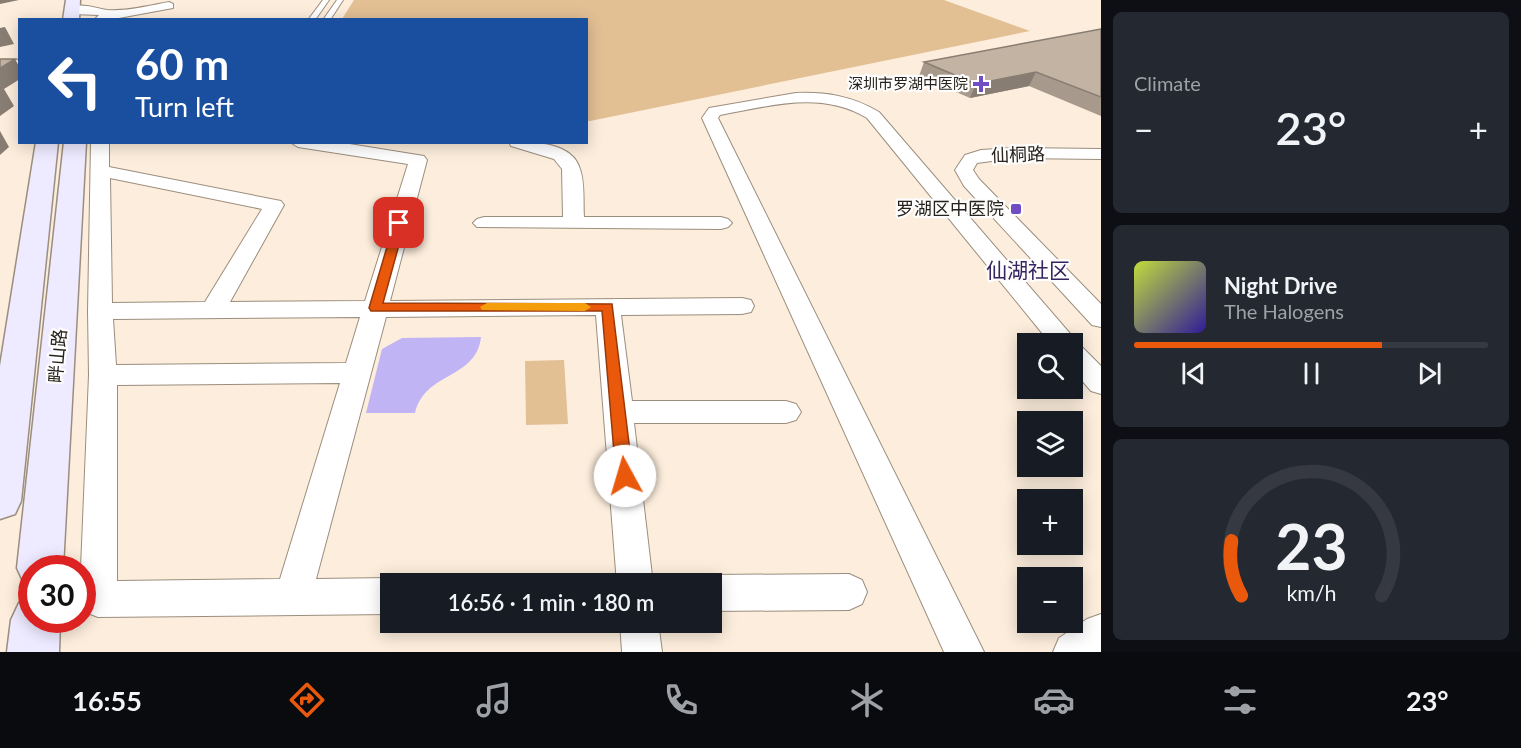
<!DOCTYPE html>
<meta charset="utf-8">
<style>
body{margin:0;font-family:Lato,"Noto Sans SC",sans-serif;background:#242831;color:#f1f3f6;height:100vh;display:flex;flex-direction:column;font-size:22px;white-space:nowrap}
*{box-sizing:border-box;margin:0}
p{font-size:20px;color:#9ea1a6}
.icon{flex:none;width:33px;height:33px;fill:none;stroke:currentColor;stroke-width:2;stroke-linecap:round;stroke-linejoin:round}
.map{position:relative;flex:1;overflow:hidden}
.details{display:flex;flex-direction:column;gap:12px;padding:12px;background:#0d0f14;width:420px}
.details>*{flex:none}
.guide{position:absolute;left:18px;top:18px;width:570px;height:126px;border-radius:0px;box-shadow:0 3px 15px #0003;background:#1a4fa0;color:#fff;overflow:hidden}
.buttons{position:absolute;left:1017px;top:333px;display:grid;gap:12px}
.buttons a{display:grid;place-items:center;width:66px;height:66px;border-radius:0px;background:#171b24;box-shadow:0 3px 15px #0003;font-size:30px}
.speed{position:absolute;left:18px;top:555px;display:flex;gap:12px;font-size:30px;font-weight:700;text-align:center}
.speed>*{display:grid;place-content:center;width:78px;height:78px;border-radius:50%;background:#171b24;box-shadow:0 3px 15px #0003;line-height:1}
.speed .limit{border:9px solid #d22;background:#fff;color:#111}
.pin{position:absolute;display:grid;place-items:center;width:51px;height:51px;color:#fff;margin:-26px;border-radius:12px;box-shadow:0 3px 9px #0006}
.me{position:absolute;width:66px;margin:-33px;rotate:354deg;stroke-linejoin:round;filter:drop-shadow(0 0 4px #0008)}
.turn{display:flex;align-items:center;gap:21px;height:126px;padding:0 18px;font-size:27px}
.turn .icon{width:78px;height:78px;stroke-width:2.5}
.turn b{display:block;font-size:42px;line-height:51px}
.big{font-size:45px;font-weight:600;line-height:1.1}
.details .widget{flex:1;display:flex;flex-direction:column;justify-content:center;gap:9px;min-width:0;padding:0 21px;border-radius:9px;background:#242831}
.details .dial{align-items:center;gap:0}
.dial svg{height:156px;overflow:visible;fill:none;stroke:#363941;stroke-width:7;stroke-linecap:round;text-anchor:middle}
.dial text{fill:#f1f3f6;stroke:none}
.song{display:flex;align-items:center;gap:18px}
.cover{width:72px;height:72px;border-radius:9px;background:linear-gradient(135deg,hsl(70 70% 55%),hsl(250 70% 35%))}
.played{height:6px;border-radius:3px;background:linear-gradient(90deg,#ea580c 70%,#363941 70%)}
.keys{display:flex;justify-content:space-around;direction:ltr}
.heat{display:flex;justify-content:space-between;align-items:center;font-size:33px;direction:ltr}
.trip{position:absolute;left:380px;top:573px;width:342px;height:60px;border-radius:0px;background:#171b24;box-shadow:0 3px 15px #0003;font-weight:600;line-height:60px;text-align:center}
.tabs{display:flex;height:96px;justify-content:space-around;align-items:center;background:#090b0e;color:#9ea1a6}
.tabs .icon{width:42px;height:42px}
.tabs .active{color:#ea580c}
.tabs b{font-size:27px;color:#f1f3f6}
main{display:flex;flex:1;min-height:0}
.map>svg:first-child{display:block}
.green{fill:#e3bf94}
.water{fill:#c0b4f4}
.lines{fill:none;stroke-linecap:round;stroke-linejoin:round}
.lane-casing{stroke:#9b8e7e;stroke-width:2}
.street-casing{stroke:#9b8e7e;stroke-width:2}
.secondary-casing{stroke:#9b8e7e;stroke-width:3}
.lane{fill:#fff;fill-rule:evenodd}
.street{fill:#fff;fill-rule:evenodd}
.secondary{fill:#eeeaff;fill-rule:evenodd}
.wall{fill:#a79a8c}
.shaded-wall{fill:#887d72}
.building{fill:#c2b3a3;stroke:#887d72;stroke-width:1.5}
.route{fill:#ea580c;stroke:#983908;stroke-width:1.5}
.slow{fill:#f59e0b}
.poi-dot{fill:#704cc5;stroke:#fdfdfd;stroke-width:2}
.labels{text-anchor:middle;stroke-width:4.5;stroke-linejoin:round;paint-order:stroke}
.far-poi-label{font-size:15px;fill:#27221c;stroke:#fdfdfd;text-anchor:end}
.street-label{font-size:18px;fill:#27221c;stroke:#fdfdfd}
.poi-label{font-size:18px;fill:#27221c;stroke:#fdfdfd;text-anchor:end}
.quarter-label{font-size:21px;fill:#35245f;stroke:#fdfdfd}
</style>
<main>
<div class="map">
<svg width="1101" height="652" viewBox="0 0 1101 652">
<rect width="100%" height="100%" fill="#fceddc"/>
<g class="green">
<path d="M354 0H944L1030 31 590 121H586V20L342 19Z"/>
<path d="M564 360 568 424 526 425 525 361Z"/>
</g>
<path class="water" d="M481 337C476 380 425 371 415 413H366L382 349 402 338Z"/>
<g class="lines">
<g class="lane-casing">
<g id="lane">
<path d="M323 0H329L315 20H308Z"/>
<path d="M337 0H343L330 20H323Z"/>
</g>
</g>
<g class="street-casing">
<g id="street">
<path d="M169 2 173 4V8L108 20H94L99 15 72 14 66 10C76 1 95 8 107 10 124 12 152 5 169 2Z"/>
<path d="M20 60V68L0 69V61Z"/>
<path d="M796 93C827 92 852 96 879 112L1079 344 1101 366V394L1091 391 1072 369V344H1051L867 118C821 90 770 106 720 115L718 118 984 652H944L702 118 709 108Z"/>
<path d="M91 142H109V167L281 201 284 205 230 302 365 301 408 164 298 147 290 142H337L424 156 427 160 390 301 742 298 751 300 754 306 751 312 742 314 621 315 632 401H786L796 404 801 412 796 420 786 423H634L653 584H617L596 315 386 317 316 579 390 578 403 583 390 584V614L98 617 85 612 82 606 81 568 89 375 88 311ZM110 178 262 209 205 302 112 303ZM360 317 346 363 116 365 113 319ZM340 383 280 579 117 581V385Z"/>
<path d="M509 142C531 142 572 141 580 169 585 183 583 202 584 217H721L728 219 732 223 728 227 721 229 477 227 473 223 477 219 484 217H563L562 169 554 159 511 146Z"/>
<path d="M1014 148 1101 149V159L1014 158 977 163 973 170 979 179 1101 304V327L1092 325 964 186 955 170 965 155 981 150Z"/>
<path d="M849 574 862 580 867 592 862 604 849 610 711 611V584H697L698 581 711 575Z"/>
<path d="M1101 614V652H1053L1059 638 1087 619Z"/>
<path d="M620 622H658L662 652H622Z"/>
</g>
</g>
<g class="secondary-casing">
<g id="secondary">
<path d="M66 0H80L79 20H63Z"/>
<path d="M36 142H58L21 501 15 514 0 519V366Z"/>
<path d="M64 142H86L63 568H32V586L24 583 17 568Z"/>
<path d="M32 598V620H60L59 652H7L11 620 19 603Z"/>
</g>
</g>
<use href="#lane" class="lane"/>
<use href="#street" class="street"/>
<use href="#secondary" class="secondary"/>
</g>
<path class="wall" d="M1101 29V116L1029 86 970 98 919 76 924 62Z"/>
<g class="shaded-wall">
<path d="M0 0H19L0 4Z"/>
<path d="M5 27 14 44 0 47V28Z"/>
<path d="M15 59 20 68V79L4 89 14 106 0 116V68Z"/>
<path d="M1036 72 1029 86 970 98 976 84Z"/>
<path d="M0 131 9 147 0 155Z"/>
</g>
<g class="building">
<path d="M1101 29V97L1036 72 976 84 924 62Z"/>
<path d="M0 59H15L0 68Z"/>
</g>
<path class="route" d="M399 220 405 223 383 303 612 304 633 476 631 481 625 483 619 481 616 476 602 311H371L369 308 394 223Z"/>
<path class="slow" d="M487 303H585L591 307 585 311 482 310 480 307Z"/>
<g class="poi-dot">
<path d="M978 75h6v6h6v6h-6v6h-6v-6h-6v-6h6z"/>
<rect x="1010" y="203" width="12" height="12" rx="3"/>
</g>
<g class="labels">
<g class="far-poi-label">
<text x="968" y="89">深圳市罗湖中医院</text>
</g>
<g class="street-label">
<text transform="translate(1018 155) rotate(-2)" y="6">仙桐路</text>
<text transform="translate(58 356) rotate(-85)" y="6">畔山路</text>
</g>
<g class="poi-label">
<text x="1004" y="215">罗湖区中医院</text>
</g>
<g class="quarter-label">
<text x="1028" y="278">仙湖社区</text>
</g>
</g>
</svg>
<div class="buttons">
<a><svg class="icon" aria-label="search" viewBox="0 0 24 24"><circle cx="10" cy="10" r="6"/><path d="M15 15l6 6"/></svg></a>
<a><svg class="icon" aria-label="layers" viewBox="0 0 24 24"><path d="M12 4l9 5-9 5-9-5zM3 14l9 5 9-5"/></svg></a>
<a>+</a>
<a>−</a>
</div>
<div class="speed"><div class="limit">30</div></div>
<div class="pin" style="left:399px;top:223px;background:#d93025"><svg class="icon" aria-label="arrive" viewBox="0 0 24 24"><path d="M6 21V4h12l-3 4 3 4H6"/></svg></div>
<svg class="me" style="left:625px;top:476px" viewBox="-20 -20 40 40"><circle r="19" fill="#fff"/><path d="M0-13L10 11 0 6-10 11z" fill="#ea580c"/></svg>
<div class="trip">16:56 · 1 min · 180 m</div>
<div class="guide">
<div class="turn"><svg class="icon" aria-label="left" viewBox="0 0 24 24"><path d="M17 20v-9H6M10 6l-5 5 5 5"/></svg><div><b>60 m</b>Turn left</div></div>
</div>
</div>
<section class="details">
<div class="widget"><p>Climate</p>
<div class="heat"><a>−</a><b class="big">23°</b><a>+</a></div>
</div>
<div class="widget">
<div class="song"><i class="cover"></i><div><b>Night Drive</b><p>The Halogens</p></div></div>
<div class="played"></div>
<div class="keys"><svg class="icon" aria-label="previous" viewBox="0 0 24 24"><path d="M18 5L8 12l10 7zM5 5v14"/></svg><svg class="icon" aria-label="pause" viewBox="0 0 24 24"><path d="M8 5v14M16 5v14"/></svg><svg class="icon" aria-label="next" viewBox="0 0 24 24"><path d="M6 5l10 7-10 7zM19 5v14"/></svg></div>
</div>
<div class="widget dial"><svg viewBox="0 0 100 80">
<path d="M14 69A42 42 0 1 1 86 69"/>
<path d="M14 69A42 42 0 0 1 9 41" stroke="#ea580c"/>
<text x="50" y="56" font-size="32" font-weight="700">23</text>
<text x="50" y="72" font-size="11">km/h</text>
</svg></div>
</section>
</main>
<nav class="tabs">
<b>16:55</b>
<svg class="icon active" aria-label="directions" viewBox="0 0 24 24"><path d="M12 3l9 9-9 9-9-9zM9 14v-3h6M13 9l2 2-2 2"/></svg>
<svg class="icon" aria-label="music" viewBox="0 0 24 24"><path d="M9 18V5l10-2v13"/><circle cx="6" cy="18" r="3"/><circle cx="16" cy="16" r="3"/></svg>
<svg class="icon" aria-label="phone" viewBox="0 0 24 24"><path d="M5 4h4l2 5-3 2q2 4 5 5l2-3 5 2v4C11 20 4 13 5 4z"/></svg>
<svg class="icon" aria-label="climate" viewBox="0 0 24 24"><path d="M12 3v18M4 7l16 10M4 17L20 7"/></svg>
<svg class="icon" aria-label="car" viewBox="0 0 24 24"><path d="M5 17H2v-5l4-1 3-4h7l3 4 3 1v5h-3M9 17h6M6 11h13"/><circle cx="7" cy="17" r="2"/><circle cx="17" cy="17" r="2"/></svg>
<svg class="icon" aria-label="filters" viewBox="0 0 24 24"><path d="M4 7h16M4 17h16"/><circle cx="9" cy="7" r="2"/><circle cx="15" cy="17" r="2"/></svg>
<b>23°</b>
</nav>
